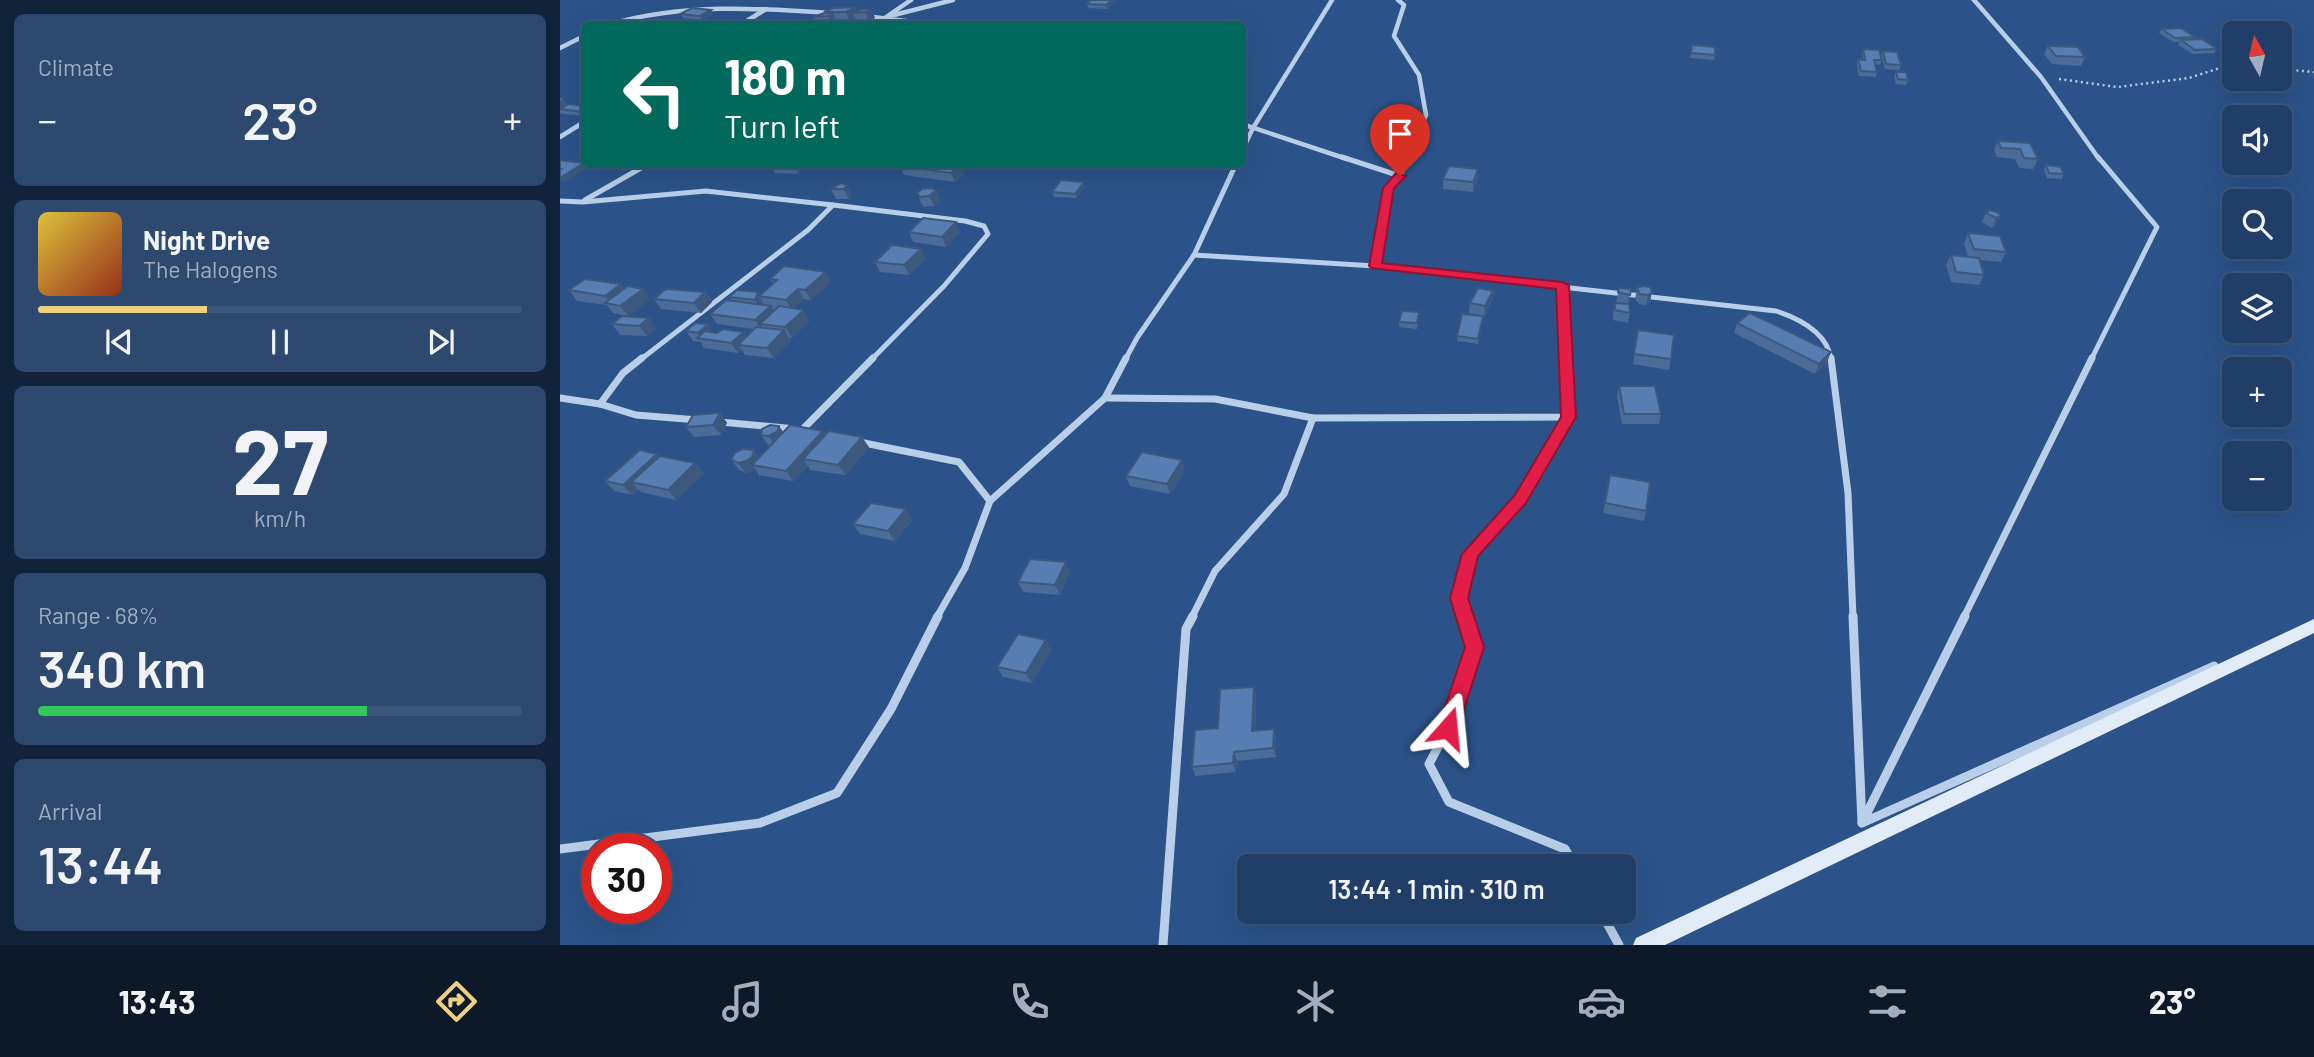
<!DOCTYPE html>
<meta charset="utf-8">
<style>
body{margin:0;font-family:Barlow,sans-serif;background:#2d4970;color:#f1f3f6;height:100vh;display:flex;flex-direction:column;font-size:26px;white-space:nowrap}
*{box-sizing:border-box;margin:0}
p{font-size:23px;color:#a2aec0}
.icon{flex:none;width:38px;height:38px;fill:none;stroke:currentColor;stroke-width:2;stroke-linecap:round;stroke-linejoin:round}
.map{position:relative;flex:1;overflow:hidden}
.side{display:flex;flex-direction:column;gap:14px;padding:14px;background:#122239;width:560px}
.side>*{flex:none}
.top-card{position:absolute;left:21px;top:21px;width:665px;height:147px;border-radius:10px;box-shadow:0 7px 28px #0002,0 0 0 2px #3d577b;background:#00695c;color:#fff;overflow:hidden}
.needle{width:46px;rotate:352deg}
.controls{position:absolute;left:1662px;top:21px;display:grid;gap:14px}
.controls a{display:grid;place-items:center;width:70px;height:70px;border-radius:10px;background:#203e67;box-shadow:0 7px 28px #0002,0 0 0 2px #3d577b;font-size:35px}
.speed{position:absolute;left:21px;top:833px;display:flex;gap:14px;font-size:35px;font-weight:700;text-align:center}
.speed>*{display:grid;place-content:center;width:91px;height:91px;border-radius:50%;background:#203e67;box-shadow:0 7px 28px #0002,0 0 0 2px #3d577b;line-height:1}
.speed .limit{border:10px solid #d22;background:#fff;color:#111}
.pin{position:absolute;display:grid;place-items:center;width:60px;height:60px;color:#fff;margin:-72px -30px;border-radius:50% 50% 50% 0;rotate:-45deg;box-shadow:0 0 7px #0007}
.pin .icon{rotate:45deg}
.me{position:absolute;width:77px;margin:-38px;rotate:18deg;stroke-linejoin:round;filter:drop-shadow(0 0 5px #0008)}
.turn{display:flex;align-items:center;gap:24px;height:147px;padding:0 28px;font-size:32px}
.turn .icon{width:91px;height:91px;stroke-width:2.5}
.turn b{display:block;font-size:49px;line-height:60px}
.big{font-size:52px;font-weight:600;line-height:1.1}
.side .card{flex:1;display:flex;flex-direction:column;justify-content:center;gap:10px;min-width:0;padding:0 24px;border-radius:10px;background:#2d4970}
.side .dial{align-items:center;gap:0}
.dial b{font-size:91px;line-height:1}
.song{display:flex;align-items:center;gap:21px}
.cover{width:84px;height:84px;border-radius:10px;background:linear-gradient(135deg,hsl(50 70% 55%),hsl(10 70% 35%))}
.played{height:7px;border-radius:4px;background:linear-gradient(90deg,#eed081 35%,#3d577b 35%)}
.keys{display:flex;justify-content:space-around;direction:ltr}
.heat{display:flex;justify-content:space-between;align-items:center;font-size:38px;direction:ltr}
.charge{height:10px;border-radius:5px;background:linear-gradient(90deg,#34c759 68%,#3d577b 0)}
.trip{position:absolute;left:677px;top:854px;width:399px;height:70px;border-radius:10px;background:#203e67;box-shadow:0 7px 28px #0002,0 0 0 2px #3d577b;font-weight:600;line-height:70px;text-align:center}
.dock{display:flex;height:112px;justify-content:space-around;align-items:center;background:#0d1929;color:#a2aec0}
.dock .icon{width:49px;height:49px}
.dock .current{color:#eed081}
.dock b{font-size:32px;color:#f1f3f6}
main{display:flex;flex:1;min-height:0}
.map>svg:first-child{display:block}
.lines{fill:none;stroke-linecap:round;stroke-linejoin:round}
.path{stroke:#b9cee8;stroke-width:2.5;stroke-dasharray:2 3.5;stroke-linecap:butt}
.minor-far3{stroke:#b9cee8;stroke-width:4.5}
.minor-far2{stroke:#b9cee8;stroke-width:5}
.minor-far1{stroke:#b9cee8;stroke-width:7}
.minor{stroke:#b9cee8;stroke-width:9}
.secondary{fill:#e2ebf8;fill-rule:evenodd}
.wall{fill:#4b6c99}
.shaded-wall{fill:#3d587d}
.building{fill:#577eb2;stroke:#3d587d;stroke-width:2}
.route{fill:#e11d48;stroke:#92132f;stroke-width:2}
</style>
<main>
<section class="side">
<div class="card"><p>Climate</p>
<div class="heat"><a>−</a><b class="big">23°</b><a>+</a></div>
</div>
<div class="card">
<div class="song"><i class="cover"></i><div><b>Night Drive</b><p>The Halogens</p></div></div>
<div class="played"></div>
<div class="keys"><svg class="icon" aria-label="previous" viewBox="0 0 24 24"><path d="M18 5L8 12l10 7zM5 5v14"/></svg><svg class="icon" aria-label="pause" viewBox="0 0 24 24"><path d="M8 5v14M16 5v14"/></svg><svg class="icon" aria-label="next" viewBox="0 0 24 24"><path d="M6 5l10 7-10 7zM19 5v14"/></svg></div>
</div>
<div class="card dial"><b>27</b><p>km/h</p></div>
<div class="card"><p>Range · 68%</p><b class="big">340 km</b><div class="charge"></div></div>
<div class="card"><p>Arrival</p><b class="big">13:44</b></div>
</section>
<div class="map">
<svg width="1754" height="945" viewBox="0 0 1754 945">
<rect width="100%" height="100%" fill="#2b5389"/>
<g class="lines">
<g class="path">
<path d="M1720 69 1754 72"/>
<path d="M1499 79 1558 87 1629 78 1666 66 1675 67"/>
</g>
<g class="minor-far3">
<path d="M838 0 844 5 834 36 859 75 866 115 847 159"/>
<path d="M1414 0 1481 77 1539 159"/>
<path d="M305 16 370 24"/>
<path d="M330 16 393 0"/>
<path d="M51 24C124 3 197 8 272 13"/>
<path d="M182 24 206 9"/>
<path d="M316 24 351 0"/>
<path d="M0 48 24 36"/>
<path d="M682 124 787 159"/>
<path d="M0 137 24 122"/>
<path d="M682 151 693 128 772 0"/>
</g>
<g class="minor-far2">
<path d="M782 157 840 176"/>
<path d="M25 200 88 164"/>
<path d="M0 201 23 202 146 191 273 205 248 230 80 360"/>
<path d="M273 205 405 221 424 226 428 234 384 286 311 360"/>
<path d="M634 255 815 266 1216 311C1240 319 1268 333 1271 360"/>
<path d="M815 266 829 188 840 176 848 157"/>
<path d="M1002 285 1005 360"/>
<path d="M565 360 577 338 634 255 676 164"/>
<path d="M1531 360 1597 227 1538 157"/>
</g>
<g class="minor-far1">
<path d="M82 358 63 373 40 404 76 415 138 420"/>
<path d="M1271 358 1288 493 1293 617"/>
<path d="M0 398 40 404"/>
<path d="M545 398 655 399 753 418 1008 417 1005 358"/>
<path d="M160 422 236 429"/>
<path d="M242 430 313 358"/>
<path d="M299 442 399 462 430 501 405 568 377 617"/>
<path d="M430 501 545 398 566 358"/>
<path d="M632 617 655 571 724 494 753 418"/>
<path d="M905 617C886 559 934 538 962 498 979 472 993 444 1008 417"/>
<path d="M1404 617 1532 358"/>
</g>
<g class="minor">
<path d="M905 616 915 647 888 728 869 764 889 802 1005 849 1015 866"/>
<path d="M1293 616 1302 823"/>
<path d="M1405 616 1302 823 1654 666"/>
<path d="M0 849 200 823 277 793 331 709 378 616"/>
<path d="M1041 912 1059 945"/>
<path d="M603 945 626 629 633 616"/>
</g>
<path class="secondary" d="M1754 619V633L1105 945H1073L1076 938Z"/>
</g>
<g class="wall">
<path d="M556 1 547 9 528 8 527 4Z"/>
<path d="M297 7 298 10 301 9 315 18 309 21H297L295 18 289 20H276L277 22 273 24H257L253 17 264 13Z"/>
<path d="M151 10 153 14 142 20 123 18 120 14Z"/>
<path d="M1602 29 1635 37 1633 39 1657 49 1654 53 1633 54 1618 45 1620 42H1613L1599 33Z"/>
<path d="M1132 45 1155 55 1154 60 1130 58Z"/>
<path d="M1488 46 1525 57 1521 66 1492 64 1484 54Z"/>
<path d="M1303 49 1322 60 1320 65 1315 64 1317 72 1316 77 1299 76 1297 64 1298 59 1303 60 1302 53Z"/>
<path d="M1323 51 1341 65 1339 70 1325 69 1321 55Z"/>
<path d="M1336 72 1348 80 1346 85 1336 84 1334 76Z"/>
<path d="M0 98H3L7 104 24 106V116L3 114 2 113 0 114Z"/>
<path d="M1438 141 1470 143 1478 159 1473 169 1459 168 1455 159 1437 157 1434 150Z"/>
<path d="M124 164H162L155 170 126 166Z"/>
<path d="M211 164H249L238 174 215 173Z"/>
<path d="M1486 165 1504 174 1502 179 1487 178 1484 170Z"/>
<path d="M340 166 404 174 395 182 344 175Z"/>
<path d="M918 169V179L913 192 883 189V179Z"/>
<path d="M287 185 292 195 289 199H276L271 189Z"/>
<path d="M525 187 516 198 494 197 492 192Z"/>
<path d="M376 190 380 200 374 206 364 207 361 203 357 193Z"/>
<path d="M1426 213H1439L1436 226 1432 228 1422 222Z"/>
<path d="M349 232H400L386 247 353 242Z"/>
<path d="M1408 233 1446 252 1441 262 1419 260 1424 275 1419 285 1391 282 1386 265 1391 255 1408 257 1404 243Z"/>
<path d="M366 259 349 275 320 272 315 262Z"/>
<path d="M266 272 271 282 251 300 244 299 234 308 250 320 232 338 228 337 231 341 213 358 185 355 182 350 178 353 144 348 141 342 133 341 126 331 153 332 187 337 194 329 157 324 150 314 171 300 169 297 200 295 213 284 210 279Z"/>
<path d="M1090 287V302L1086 305 1079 304 1075 299 1077 288Z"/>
<path d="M1059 288 1071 289 1068 304 1070 313 1068 323 1053 320V313L1055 303H1060L1056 302Z"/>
<path d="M64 289 90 299 68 316 53 313 47 305 17 301 9 290Z"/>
<path d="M933 291 932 301 924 317 923 316 918 344 897 341V336L922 316 909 313 910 303Z"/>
<path d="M145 292 152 302 141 313 101 309 94 299Z"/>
<path d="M859 312 857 329 839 327V322Z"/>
<path d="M1177 323 1267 362 1255 374 1174 333Z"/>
<path d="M52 324 96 328 87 336 60 335Z"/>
<path d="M1078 330 1111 359 1109 370 1073 364Z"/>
<path d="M1059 386 1101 414 1099 424H1062L1057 396Z"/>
<path d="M160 413 167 423 161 435 134 437 126 427Z"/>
<path d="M219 426 223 433 263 431 266 435 309 447 285 475 250 470 248 466 233 481 199 475 196 470 186 473 179 470 171 459 199 457 211 445H208L201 435Z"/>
<path d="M97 454 99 457 144 473 116 500 81 492 78 489 72 495 54 491 45 481Z"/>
<path d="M625 470 610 494 570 486 566 476Z"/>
<path d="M1050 475 1086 511 1084 521 1043 513Z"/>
<path d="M352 520 335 541 300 534 293 524Z"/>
<path d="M510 572 500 595 463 592 458 582Z"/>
<path d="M491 649 472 683 443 677 437 667Z"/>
<path d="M694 687 696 696 695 730 714 729 716 738V757L677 761 676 772 635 776 632 767 658 728Z"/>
</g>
<g class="shaded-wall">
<path d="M552 0H556V1L547 9 546 5Z"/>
<path d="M297 7 299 12 293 13 295 18 289 20 286 12Z"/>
<path d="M151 10 153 14 142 20 140 16Z"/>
<path d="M312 10 315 18 309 21 305 12Z"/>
<path d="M273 14 277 22 272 24 268 16Z"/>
<path d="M3 98 10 108 0 109V101Z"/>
<path d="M24 163 28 168 3 183 0 178Z"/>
<path d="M152 164H162L155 170Z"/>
<path d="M233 164H249L238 174Z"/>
<path d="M400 164 404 174 395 182 391 173Z"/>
<path d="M918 169V179L913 192V182Z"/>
<path d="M524 182 525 187 516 198 515 194Z"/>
<path d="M287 185 292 195 289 199 284 189Z"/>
<path d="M376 190 380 200 374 206 369 196Z"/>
<path d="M1441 216 1436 226 1432 228 1436 218Z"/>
<path d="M396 222 400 232 386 247 382 237Z"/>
<path d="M361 249 366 259 349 275 344 265Z"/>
<path d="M266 272 271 282 251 300 245 290Z"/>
<path d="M61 284 68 294 52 304 45 296Z"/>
<path d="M83 289 90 299 68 316 60 306Z"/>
<path d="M238 289 244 299 232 310 226 300Z"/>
<path d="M933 291 932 301 924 317 925 306Z"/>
<path d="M145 292 152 302 141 313 134 303Z"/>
<path d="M198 292 201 296H199L204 304 201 310 195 300Z"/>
<path d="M1092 292 1090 302 1086 305 1088 295Z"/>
<path d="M211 306 217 316 200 324 203 329 202 330 195 320Z"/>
<path d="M244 310 250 320 232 338 225 327Z"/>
<path d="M89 318 96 328 87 336 79 326Z"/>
<path d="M148 324 155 334 142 339 138 333Z"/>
<path d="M224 330 231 341 213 358 207 348Z"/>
<path d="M184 332 191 342 178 345 182 350 178 353 171 343Z"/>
<path d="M1271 352 1267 362 1255 374 1259 364Z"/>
<path d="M160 413 167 423 161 435 153 425Z"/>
<path d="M219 426 226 436 216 446 208 436Z"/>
<path d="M263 431 270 442 243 459 248 466 233 481 226 471Z"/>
<path d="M302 437 309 447 285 475 278 465Z"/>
<path d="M194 450 202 460 198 466 192 457Z"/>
<path d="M97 454 106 464 71 482 78 489 72 495 63 485Z"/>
<path d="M192 457 198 466 192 465 196 470 186 473 178 463Z"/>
<path d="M622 460 625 470 610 494 607 484Z"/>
<path d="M135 463 144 473 116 500 108 490Z"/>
<path d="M346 509 352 520 335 541 328 531Z"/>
<path d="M506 562 510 572 500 595 495 585Z"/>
<path d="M486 640 491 649 472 683 466 673Z"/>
<path d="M694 687 696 696 695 740 692 731Z"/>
<path d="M714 729 716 738V757L713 748Z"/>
<path d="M674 752 677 761 676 772 673 763Z"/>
</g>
<g class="building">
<path d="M531 0H552L546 5 527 4Z"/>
<path d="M297 7 286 12H264L273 8Z"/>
<path d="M132 8 151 10 140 16 120 14Z"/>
<path d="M301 9 312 10 305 12 293 13Z"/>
<path d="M264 13 273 14 268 16 253 17Z"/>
<path d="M1621 28 1635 37 1615 38 1602 29Z"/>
<path d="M1642 39 1657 49 1635 50 1621 40Z"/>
<path d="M1132 45 1155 47V55L1131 53Z"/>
<path d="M1488 46 1518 47 1525 57 1496 56Z"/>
<path d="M1303 49 1319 50 1322 60H1314L1317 72 1301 71 1298 59 1305 60Z"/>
<path d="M1323 51 1337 52 1341 65 1326 64Z"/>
<path d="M1336 72H1346L1348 80 1338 79Z"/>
<path d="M9 104 24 106V110L22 112 0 109Z"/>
<path d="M1438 141 1470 143 1478 159 1464 158 1460 149 1441 148Z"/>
<path d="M0 160 24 163 0 178V170L1 169H0Z"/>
<path d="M341 164H400L391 173 340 166Z"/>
<path d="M1486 165 1501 167 1504 174 1489 173Z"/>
<path d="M889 166 918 169 913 182 883 179Z"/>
<path d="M501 180 524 182 515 194 492 192Z"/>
<path d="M281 183 287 185 284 189H271Z"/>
<path d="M371 188 376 190 369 196 360 197 357 193 362 189Z"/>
<path d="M1430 210 1439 213 1441 216 1436 218 1426 213Z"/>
<path d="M363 218 396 222 382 237 349 232Z"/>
<path d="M1408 233 1440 236 1446 252 1414 249Z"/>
<path d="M332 245 361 249 344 265 315 262Z"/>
<path d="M1391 255 1419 258 1424 275 1396 272Z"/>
<path d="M224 266 266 272 245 290 238 289 226 300 199 296 217 280 210 279Z"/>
<path d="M25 279 61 284 45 296 9 290Z"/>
<path d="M68 286 83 289 60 306 45 303Z"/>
<path d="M1082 286 1090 287 1092 292 1088 295 1080 294 1077 288Z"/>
<path d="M918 288 933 291 925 306 910 303Z"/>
<path d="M1059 288 1071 289 1070 295 1058 292Z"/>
<path d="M106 289 145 292 134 303 94 299Z"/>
<path d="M177 290 198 292 195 300 169 297Z"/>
<path d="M166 300 211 306 195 320 150 314Z"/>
<path d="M1055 303 1069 304 1070 313 1055 310Z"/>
<path d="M219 306 244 310 225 327 200 324Z"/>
<path d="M842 311 859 312 857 323 839 322Z"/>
<path d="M1190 313 1271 352 1259 364 1177 323Z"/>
<path d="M902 314 923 316 918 339 897 336Z"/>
<path d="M62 316 89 318 79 326 52 324Z"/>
<path d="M135 323 148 324 138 333 126 331Z"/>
<path d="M196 327 224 330 207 348 178 345Z"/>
<path d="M163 329 184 332 171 343 137 338 145 331 157 333Z"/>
<path d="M1078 330 1114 335 1111 359 1074 354Z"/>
<path d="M1059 386H1095L1101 414H1064Z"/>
<path d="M160 413 153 425 126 427 133 415Z"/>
<path d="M210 425 219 426 217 432 208 436 201 435 202 429Z"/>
<path d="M230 425 263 431 226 471 192 465Z"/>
<path d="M269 431 302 437 278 465 243 459Z"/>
<path d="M183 449 194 450 192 457 186 461 178 463 171 459 176 452Z"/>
<path d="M80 450 97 454 63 485 45 481Z"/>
<path d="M582 452 622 460 607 484 566 476Z"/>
<path d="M100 456 135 463 108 490 71 482Z"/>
<path d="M1050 475 1090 482 1086 511 1045 503Z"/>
<path d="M311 503 346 509 328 531 293 524Z"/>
<path d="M470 559 506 562 495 585 458 582Z"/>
<path d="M458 634 486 640 466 673 437 667Z"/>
<path d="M694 687 692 731 714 729 713 748 674 752 673 763 632 767 635 730 658 728 660 689Z"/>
</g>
<path class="route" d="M836 173 846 176 834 188 822 263 1002 282 1009 285 1016 417 966 503 918 556 908 598 924 647 898 728 895 734 888 737 881 734 878 728 905 647 890 598 902 554 955 495 1001 417 996 289 811 268 809 266 823 188Z"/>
</svg>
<div class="controls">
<a><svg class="needle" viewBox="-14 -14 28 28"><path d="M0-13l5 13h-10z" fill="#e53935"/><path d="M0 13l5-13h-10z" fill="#a2aec0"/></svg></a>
<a><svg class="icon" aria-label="sound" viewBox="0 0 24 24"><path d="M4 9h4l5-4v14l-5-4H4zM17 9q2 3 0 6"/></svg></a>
<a><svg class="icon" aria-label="search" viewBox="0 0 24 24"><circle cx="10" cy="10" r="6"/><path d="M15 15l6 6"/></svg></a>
<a><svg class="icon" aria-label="layers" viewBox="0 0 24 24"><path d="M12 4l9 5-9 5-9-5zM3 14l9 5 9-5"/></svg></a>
<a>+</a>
<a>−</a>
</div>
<div class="speed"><div class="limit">30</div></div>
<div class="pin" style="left:840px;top:176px;background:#d93025"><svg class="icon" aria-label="arrive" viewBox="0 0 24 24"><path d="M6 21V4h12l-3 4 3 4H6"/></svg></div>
<svg class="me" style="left:888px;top:728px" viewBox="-20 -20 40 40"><path d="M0-17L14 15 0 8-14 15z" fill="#e11d48" stroke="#fff" stroke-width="4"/></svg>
<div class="trip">13:44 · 1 min · 310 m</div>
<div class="top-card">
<div class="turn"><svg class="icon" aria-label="left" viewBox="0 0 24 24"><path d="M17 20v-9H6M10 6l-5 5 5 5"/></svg><div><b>180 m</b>Turn left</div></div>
</div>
</div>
</main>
<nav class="dock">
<b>13:43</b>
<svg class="icon current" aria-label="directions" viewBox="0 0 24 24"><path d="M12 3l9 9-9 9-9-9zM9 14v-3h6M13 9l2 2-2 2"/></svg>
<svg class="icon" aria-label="music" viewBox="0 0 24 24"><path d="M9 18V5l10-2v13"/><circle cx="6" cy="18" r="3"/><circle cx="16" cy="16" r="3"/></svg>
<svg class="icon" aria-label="phone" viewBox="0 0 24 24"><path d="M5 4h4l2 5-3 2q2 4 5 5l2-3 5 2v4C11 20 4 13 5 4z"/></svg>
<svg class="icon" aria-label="climate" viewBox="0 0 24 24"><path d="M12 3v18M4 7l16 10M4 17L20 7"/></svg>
<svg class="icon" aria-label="car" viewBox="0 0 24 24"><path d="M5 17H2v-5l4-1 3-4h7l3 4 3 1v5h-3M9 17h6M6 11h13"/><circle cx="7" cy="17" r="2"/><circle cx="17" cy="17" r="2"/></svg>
<svg class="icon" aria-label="filters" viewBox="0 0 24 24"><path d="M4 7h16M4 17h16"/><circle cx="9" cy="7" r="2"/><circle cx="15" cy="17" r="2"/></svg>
<b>23°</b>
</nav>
